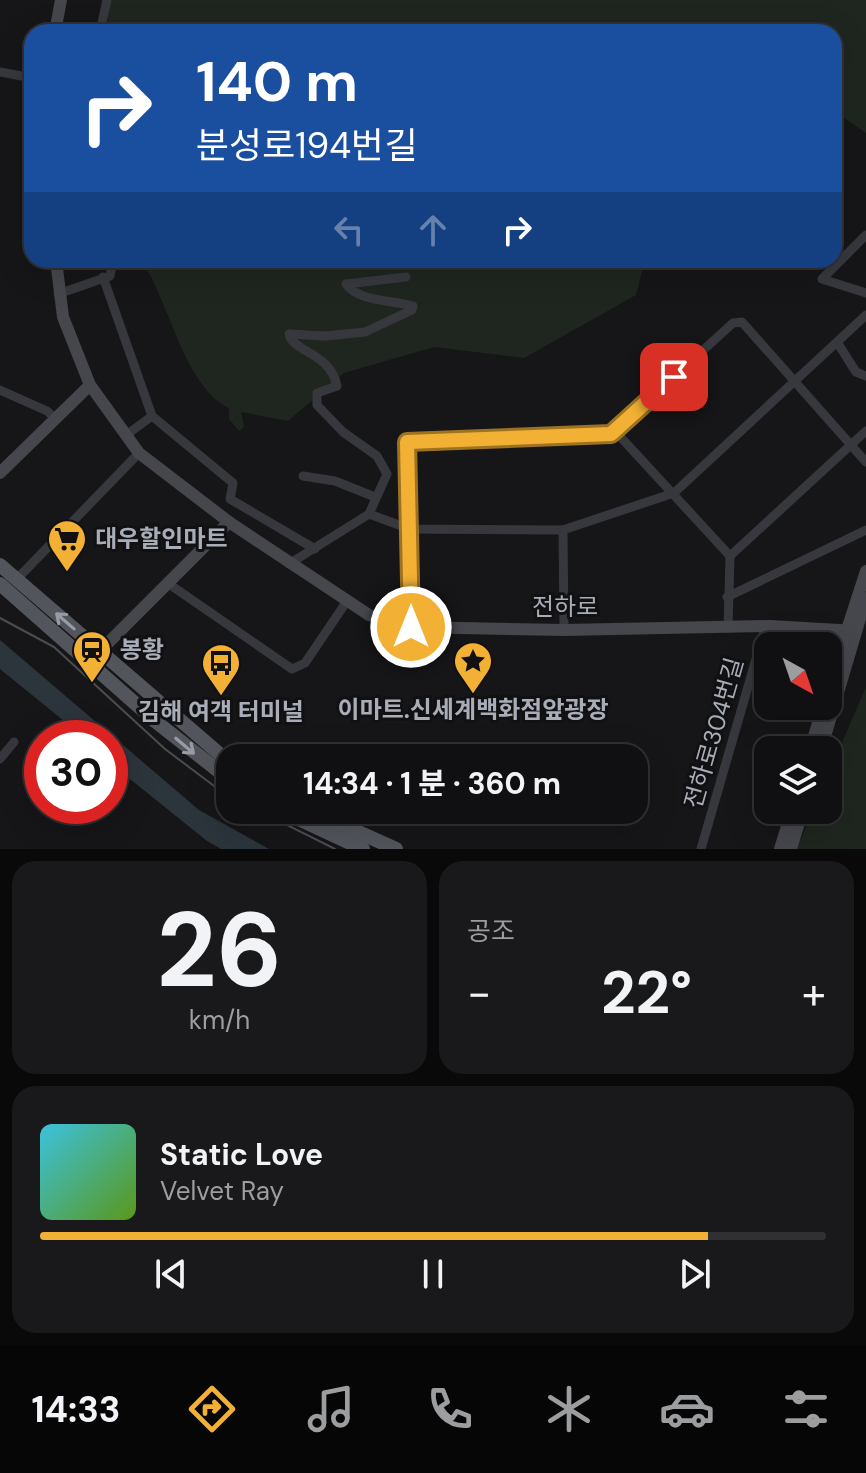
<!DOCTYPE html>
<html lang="ko">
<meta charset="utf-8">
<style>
body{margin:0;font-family:"DM Sans","Noto Sans KR",sans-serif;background:#19191b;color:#f1f3f6;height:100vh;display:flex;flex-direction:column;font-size:30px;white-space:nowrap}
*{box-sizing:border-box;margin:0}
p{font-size:26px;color:#9c9d9f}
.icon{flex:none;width:44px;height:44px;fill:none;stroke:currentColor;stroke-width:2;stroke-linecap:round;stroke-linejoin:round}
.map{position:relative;height:849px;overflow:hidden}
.sheet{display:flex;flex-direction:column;gap:12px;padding:12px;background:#09090a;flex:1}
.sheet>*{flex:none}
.top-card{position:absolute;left:24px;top:24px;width:818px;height:244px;border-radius:24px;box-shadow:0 8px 32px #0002,0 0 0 2px #303032;background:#1a4fa0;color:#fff;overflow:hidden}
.needle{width:52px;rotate:140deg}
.controls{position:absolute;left:754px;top:632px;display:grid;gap:16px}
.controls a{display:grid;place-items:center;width:88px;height:88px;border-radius:16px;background:#101012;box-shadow:0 8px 32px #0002,0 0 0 2px #303032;font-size:40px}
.speed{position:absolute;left:24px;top:720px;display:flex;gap:16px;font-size:40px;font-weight:700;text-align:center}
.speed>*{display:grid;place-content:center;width:104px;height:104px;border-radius:50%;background:#101012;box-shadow:0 8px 32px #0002,0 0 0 2px #303032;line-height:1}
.speed .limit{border:12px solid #d22;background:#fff;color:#111}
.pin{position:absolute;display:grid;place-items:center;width:68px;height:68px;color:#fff;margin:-34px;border-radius:16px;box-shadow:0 4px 12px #0006}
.me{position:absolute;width:88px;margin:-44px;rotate:0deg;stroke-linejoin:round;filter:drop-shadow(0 0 6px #0008)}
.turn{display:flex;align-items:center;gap:28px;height:168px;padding:0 40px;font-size:36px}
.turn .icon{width:104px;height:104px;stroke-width:2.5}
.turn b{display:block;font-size:56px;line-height:68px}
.lanes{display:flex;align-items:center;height:76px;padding:0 40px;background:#0003;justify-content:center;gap:40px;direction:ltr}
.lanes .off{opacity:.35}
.big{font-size:60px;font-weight:700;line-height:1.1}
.sheet .tile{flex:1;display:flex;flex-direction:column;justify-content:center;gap:12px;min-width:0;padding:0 28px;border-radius:24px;background:#19191b}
.sheet .dial{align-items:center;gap:0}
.dial b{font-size:104px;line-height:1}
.song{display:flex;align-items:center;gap:24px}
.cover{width:96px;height:96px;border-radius:12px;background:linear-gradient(135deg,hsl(190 70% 55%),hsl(90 70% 35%))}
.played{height:8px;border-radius:4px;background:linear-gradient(90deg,#f2b134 85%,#303032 85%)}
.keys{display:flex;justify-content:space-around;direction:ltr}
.heat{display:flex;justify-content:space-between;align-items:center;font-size:44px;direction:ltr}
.sheet .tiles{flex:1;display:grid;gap:12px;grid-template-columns:1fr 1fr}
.tile:last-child{grid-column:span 2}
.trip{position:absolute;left:216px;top:744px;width:432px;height:80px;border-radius:24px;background:#101012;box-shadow:0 8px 32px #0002,0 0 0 2px #303032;font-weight:700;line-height:80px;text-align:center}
.dock{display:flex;height:128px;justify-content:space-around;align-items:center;background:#060607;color:#9c9d9f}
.dock .icon{width:56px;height:56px}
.dock .on{color:#f2b134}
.dock b{font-size:36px;color:#f1f3f6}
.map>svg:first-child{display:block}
.green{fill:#1e261f}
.water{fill:#2c353c}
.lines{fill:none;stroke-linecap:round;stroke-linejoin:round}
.street{stroke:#37383d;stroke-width:9}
.secondary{stroke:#45474d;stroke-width:12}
.primary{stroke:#53555c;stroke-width:14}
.tram{stroke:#4a4c52;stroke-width:2}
.oneway{stroke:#979ba6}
.route-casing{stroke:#9d7322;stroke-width:20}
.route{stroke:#f2b134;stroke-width:14}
.labels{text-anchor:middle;stroke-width:6;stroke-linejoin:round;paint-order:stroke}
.poi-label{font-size:24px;font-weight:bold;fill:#a8adb8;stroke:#111113;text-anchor:start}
.street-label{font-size:24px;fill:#a8adb8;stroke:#111113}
</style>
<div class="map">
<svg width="866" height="849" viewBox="0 0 866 849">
<rect width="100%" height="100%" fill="#161618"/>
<g class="green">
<path d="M111 0H866V133L834 111V32H106Z"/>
<path d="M117 260H645L636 295 524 358 434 347 344 373 288 421 241 412 244 427 239 431 229 419V408C187 389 170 308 147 270H120Z"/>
<path d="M866 687V849H797L813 810H828V775Z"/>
</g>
<path class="water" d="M0 640 199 810 269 849H221L207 841 120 771 110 760V738H85L0 669Z"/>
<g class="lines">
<g class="street">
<path d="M100 32 107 0"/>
<path d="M0 72 32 78"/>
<path d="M866 235 822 279 866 293"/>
<path d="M103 277 152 416 233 483 230 499 315 549"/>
<path d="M58 294 110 276 113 260"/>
<path d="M837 342 856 372 866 376"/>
<path d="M0 390 47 411 56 419"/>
<path d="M615 431 730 556"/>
<path d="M125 436 152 416"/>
<path d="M303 476 335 481 375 497"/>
<path d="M369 514 410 529 563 530 674 493 866 315"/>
<path d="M563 530 564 630"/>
<path d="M730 556 866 431"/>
<path d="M289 564 369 514 387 474 377 456 343 432 317 405V393L337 386C330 352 292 352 289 334L325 336 365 332 412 310 413 306C392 300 359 302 346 284L406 277"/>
<path d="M17 579 139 453"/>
<path d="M169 584 292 669 305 663 347 601"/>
<path d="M727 597 866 530"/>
<path d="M411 627 407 442 611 434 733 323 742 322 866 462"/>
<path d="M728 628 730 556"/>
<path d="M0 759 14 742"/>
<path d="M701 849 765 628"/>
</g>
<g class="secondary">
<path d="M55 32 61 0"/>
<path d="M56 260 63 317 90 385 139 453 229 522 369 615 411 627 564 630 770 626 856 631"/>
<path d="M0 473 90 385"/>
<path d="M100 651 229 522"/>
<path d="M828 688 866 571"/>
<path d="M810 750 823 706"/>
<path d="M821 750 866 598"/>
<path d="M780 849 792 810"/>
<path d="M791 849 803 810"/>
</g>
<g class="primary">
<path d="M0 565 230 763"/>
<path d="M0 584 155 721 230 780"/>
<path d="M279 810 363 849"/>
<path d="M309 810 396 849"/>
</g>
<g class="tram">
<path d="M0 618 54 647 165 749 230 798"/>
<path d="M257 810 335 849"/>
</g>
</g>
<defs><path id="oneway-shaft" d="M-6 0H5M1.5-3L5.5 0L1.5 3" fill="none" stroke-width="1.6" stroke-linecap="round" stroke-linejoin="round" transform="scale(2)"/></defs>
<g class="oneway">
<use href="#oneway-shaft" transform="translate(65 621) rotate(-139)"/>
<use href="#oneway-shaft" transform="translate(185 746) rotate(40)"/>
</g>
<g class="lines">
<g class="route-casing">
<path id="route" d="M411 627 407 442 611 434 674 377"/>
</g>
<use href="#route" class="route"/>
</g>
<defs>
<g id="supermarket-pin" transform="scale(2)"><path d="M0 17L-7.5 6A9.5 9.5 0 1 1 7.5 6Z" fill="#f2b134" stroke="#111113"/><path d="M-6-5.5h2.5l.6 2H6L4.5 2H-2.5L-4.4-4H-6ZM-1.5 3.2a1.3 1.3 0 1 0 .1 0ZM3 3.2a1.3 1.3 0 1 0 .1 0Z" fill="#111"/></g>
<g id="station-pin" transform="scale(2)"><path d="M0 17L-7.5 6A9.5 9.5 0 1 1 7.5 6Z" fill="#f2b134" stroke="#111113"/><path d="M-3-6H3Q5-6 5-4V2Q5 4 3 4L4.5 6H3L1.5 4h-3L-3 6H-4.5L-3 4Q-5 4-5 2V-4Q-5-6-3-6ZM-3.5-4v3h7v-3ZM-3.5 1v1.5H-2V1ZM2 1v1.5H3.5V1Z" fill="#111"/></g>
<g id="sight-pin" transform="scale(2)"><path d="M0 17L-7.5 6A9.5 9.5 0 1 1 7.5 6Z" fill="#f2b134" stroke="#111113"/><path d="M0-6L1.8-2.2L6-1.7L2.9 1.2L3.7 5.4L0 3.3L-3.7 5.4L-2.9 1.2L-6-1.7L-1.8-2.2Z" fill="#111"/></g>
<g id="bus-pin" transform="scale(2)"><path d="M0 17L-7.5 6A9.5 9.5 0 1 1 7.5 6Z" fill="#f2b134" stroke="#111113"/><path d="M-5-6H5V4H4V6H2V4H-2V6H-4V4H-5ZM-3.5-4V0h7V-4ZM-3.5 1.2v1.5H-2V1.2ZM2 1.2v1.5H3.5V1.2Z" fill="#111"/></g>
</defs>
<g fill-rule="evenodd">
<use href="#supermarket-pin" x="67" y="539"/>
<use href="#station-pin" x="92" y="650"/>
<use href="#sight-pin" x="473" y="661"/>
<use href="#bus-pin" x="221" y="663"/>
</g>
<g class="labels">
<g class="poi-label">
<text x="95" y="547">대우할인마트</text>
<text x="120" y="658">봉황</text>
<text x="473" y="718" text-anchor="middle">이마트.신세계백화점앞광장</text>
<text x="221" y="720" text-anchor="middle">김해 여객 터미널</text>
</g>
<g class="street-label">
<text x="565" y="615">전하로</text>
<text transform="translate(714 733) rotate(-74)" y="8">전하로304번길</text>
</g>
</g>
</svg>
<div class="controls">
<a><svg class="needle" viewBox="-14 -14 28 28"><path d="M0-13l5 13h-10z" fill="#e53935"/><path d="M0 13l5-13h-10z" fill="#9c9d9f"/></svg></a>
<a><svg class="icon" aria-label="layers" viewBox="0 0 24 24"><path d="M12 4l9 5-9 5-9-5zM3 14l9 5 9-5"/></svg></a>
</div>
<div class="speed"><div class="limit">30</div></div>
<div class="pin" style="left:674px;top:377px;background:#d93025"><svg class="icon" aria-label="arrive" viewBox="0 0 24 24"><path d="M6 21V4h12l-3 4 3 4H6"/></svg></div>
<svg class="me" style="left:411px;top:627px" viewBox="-20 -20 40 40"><circle r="17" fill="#f2b134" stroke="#fff" stroke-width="3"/><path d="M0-11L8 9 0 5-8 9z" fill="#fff"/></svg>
<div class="trip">14:34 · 1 분 · 360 m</div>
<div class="top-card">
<div class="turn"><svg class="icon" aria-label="right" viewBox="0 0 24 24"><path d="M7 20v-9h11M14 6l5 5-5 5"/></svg><div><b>140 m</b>분성로194번길</div></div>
<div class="lanes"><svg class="icon off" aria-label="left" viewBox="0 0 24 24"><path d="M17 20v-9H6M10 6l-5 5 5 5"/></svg><svg class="icon off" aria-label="ahead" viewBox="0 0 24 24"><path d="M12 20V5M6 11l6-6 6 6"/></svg><svg class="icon" aria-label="right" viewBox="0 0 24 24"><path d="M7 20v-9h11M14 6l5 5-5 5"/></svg></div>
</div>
</div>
<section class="sheet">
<div class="tiles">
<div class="tile dial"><b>26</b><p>km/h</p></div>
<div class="tile"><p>공조</p>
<div class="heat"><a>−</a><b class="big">22°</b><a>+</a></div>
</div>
<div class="tile">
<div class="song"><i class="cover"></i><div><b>Static Love</b><p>Velvet Ray</p></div></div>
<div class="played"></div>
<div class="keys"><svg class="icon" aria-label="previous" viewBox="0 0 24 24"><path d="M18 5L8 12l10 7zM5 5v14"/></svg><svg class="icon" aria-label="pause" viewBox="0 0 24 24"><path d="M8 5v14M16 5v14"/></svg><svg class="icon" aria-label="next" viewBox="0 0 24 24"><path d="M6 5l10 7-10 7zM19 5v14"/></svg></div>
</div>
</div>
</section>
<nav class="dock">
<b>14:33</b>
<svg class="icon on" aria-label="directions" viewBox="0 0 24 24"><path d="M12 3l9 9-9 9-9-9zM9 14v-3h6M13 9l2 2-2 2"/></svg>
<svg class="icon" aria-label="music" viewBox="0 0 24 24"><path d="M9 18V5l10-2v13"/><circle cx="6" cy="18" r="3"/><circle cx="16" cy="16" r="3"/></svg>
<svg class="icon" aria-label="phone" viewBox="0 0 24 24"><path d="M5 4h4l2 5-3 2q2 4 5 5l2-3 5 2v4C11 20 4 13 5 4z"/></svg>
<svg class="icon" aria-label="climate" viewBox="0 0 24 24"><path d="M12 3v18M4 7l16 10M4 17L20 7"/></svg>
<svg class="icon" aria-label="car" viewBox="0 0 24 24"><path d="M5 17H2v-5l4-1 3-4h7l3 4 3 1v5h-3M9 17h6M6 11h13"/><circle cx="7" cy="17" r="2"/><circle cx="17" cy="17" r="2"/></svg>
<svg class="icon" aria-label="filters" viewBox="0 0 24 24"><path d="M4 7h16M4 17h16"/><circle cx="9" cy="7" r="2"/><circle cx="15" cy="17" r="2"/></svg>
</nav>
